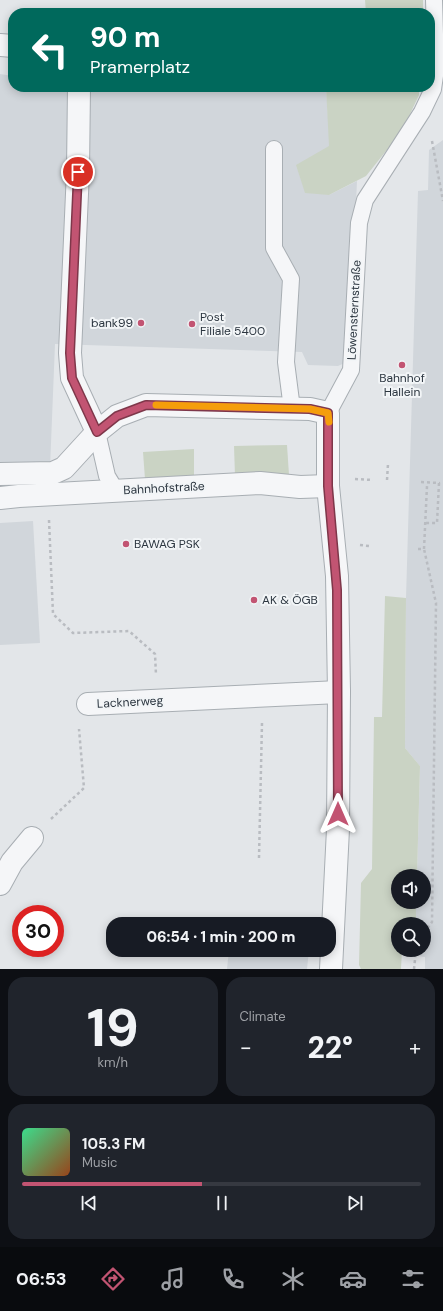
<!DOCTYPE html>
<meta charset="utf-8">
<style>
body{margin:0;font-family:"DM Sans",sans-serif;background:#20242c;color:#f1f3f6;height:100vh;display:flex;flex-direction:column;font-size:15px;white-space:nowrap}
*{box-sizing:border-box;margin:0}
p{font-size:13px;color:#9ea1a6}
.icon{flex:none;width:22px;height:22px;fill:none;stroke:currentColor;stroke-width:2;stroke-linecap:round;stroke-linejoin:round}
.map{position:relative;height:969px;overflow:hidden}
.panel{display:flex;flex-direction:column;gap:8px;padding:8px;background:#0d0f14;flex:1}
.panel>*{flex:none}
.guide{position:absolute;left:8px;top:8px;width:427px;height:84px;border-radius:16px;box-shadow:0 2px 10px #0003;background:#00695c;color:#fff;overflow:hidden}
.fabs{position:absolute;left:391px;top:869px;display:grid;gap:8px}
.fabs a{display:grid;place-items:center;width:40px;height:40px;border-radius:50%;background:#171b24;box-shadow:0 2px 10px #0003;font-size:20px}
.speed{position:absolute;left:12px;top:905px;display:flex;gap:8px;font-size:20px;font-weight:700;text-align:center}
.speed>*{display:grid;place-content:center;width:52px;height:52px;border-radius:50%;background:#171b24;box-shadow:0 2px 10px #0003;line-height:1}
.speed .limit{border:6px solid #d22;background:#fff;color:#111}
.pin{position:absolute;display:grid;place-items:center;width:34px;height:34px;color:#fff;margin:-17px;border:2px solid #fff;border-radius:50%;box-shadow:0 1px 4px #0007}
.me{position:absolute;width:44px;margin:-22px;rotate:0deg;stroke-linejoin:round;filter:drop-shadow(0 0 3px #0008)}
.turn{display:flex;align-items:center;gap:14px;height:84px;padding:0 16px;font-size:18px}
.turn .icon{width:52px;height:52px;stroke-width:2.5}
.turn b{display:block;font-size:28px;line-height:34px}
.big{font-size:30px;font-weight:800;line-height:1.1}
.panel .tile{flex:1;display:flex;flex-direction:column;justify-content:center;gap:6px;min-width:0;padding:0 14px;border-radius:16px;background:#20242c}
.panel .dial{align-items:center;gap:0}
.dial b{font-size:52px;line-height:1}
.song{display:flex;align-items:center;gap:12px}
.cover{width:48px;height:48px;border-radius:6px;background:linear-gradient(135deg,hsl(150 70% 55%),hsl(20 70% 35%))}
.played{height:4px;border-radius:2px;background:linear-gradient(90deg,#c25472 45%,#363941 45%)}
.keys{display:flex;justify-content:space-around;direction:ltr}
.heat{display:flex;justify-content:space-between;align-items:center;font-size:22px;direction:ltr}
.panel .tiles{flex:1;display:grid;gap:8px;grid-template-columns:1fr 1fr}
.tile:last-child{grid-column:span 2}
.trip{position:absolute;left:106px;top:917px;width:230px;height:40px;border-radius:16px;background:#171b24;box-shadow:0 2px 10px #0003;font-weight:800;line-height:40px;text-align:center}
.tabs{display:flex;height:64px;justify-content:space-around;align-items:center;background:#090b0e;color:#9ea1a6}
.tabs .icon{width:28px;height:28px}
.tabs .selected{color:#c25472}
.tabs b{font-size:18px;color:#f1f3f6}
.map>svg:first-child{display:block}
.built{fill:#d1d6db}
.green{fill:#cad3c4}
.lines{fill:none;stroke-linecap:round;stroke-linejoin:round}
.lane-casing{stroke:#a8aeb3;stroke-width:18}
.street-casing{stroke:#a8aeb3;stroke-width:24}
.path{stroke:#b9bcc1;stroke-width:2.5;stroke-dasharray:3 3;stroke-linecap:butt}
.lane{stroke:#f5f6f8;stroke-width:16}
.street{stroke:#f5f6f8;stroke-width:22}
.route-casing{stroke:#7e374a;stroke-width:10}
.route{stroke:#c25472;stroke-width:7}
.slow{stroke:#f59e0b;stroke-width:7}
.poi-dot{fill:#c25472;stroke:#f2f5f7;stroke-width:1.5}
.labels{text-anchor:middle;stroke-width:4;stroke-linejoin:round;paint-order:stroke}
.street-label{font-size:12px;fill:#2c3640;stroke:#f2f5f7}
.poi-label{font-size:12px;fill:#2c3640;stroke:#f2f5f7;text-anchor:start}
</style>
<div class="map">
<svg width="443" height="969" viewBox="0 0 443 969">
<rect width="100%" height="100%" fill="#e3e6e9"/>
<g class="built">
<path d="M0 74 13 76V87H326L330 146 329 195 357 181 349 361 338 366 308 365 302 352 55 344 50 468 0 467Z"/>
<path d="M443 140V969H425V957L401 954 402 950H424V924H413L416 919V902H424V876H417L420 766 405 748 406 598 418 191 428 190 429 150Z"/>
<path d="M33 521 40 643 0 645V523Z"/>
<path d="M233 917 266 924H232Z"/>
<path d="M229 950H309L307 969H227Z"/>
</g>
<g class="green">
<path d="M365 0H423V13H366Z"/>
<path d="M326 87H419V95L402 131 366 176 329 195 305 193 296 165 329 146Z"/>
<path d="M287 445 289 475 235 476 234 446Z"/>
<path d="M194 449V477L145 479 143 452Z"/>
<path d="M385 596 406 598 405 748 420 766 417 876H398V902H416V919L413 924H398V950H402L401 969H361L359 965 361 883 372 869 374 717H382Z"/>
</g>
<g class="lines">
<g class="lane-casing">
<g id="lane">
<path d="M274 149V248L291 279 286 362 292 409"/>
<path d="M328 413 351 370 359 223 365 200 422 112 433 89 436 69 434 0"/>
<path d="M97 432 107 476 116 491"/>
</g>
</g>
<g class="street-casing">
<g id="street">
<path d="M0 45 13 46"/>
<path d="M79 87 78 171 70 353 72 378 97 432"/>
<path d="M0 474 53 473 64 468 97 432 117 416 146 405 310 409 328 413V486L337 576 339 692 338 829 331 969"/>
<path d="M0 498 19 496 260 483 300 487 328 486"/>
<path d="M88 704 339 692"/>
<path d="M0 884 12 862 32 838"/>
</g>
</g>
<g class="path">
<path d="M432 141 443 201"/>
<path d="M355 479 373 480"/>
<path d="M387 480 388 464"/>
<path d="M421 482 439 483 437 523H425"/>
<path d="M49 520 53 614 73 633 129 631 155 654 156 675"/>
<path d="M360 545 369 546"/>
<path d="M418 549H424L427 486"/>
<path d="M51 819 84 788 79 729"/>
<path d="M259 858 262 723"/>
<path d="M424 933 432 922 436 603 424 549"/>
<path d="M414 969 416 950"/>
</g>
<use href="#lane" class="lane"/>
<use href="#street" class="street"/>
</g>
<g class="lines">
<g class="route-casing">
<path id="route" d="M78 172 70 353 72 378 97 432 117 416 146 405 310 409 328 413V486L337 590 338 814"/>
</g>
<use href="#route" class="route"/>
<path class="slow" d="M156 405 310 409 328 413 329 422"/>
</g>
<g class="poi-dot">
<circle cx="141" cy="323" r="4"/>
<circle cx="192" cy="324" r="4"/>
<circle cx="402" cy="365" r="4"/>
<circle cx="126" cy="544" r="4"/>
<circle cx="254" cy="600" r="4"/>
</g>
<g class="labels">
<g class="street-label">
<text transform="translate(354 310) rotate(-87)" y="4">Löwensternstraße</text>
<text transform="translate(164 488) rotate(-3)" y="4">Bahnhofstraße</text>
<text transform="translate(130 702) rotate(-3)" y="4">Lacknerweg</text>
</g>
<g class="poi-label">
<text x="200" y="321">Post<tspan x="200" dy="14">Filiale 5400</tspan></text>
<text x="133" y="327" text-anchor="end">bank99</text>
<text x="402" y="382" text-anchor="middle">Bahnhof<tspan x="402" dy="14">Hallein</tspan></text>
<text x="134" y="548">BAWAG PSK</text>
<text x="262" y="604">AK &amp; ÖGB</text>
</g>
</g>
</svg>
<div class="fabs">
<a><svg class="icon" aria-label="sound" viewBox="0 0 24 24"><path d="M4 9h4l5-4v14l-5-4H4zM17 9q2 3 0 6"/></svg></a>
<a><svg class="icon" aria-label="search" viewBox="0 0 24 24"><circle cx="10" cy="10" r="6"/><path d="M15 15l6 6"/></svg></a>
</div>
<div class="speed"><div class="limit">30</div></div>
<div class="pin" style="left:78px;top:172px;background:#d93025"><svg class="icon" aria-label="arrive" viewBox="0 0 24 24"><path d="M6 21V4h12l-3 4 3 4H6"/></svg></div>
<svg class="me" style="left:338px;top:814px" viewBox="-20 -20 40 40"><path d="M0-17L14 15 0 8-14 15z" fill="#c25472" stroke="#fff" stroke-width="4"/></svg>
<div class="trip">06:54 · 1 min · 200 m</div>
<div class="guide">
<div class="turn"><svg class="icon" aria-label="left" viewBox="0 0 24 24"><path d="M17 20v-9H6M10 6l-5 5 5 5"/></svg><div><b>90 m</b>Pramerplatz</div></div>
</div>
</div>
<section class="panel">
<div class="tiles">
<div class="tile dial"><b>19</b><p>km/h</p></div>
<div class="tile"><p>Climate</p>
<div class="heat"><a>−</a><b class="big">22°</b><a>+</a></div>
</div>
<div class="tile">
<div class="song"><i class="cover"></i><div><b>105.3 FM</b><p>Music</p></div></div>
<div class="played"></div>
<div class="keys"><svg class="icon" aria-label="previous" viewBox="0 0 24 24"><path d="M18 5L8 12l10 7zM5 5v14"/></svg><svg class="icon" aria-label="pause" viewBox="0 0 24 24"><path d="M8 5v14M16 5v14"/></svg><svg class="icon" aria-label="next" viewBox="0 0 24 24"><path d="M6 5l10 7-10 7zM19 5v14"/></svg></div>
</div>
</div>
</section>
<nav class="tabs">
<b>06:53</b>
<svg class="icon selected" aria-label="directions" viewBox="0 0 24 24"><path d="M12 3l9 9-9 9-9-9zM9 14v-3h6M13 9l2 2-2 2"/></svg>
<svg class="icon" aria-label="music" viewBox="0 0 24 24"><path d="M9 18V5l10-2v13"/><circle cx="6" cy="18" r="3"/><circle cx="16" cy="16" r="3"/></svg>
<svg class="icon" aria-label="phone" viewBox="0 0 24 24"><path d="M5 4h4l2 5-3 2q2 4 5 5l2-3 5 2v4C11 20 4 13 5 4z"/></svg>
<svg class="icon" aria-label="climate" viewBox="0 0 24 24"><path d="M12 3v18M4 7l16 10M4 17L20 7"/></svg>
<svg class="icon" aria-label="car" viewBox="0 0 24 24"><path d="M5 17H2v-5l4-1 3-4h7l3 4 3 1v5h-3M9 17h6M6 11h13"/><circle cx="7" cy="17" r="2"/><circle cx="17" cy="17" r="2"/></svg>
<svg class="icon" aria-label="filters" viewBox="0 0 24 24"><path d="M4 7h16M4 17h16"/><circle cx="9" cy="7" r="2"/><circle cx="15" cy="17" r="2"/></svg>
</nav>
